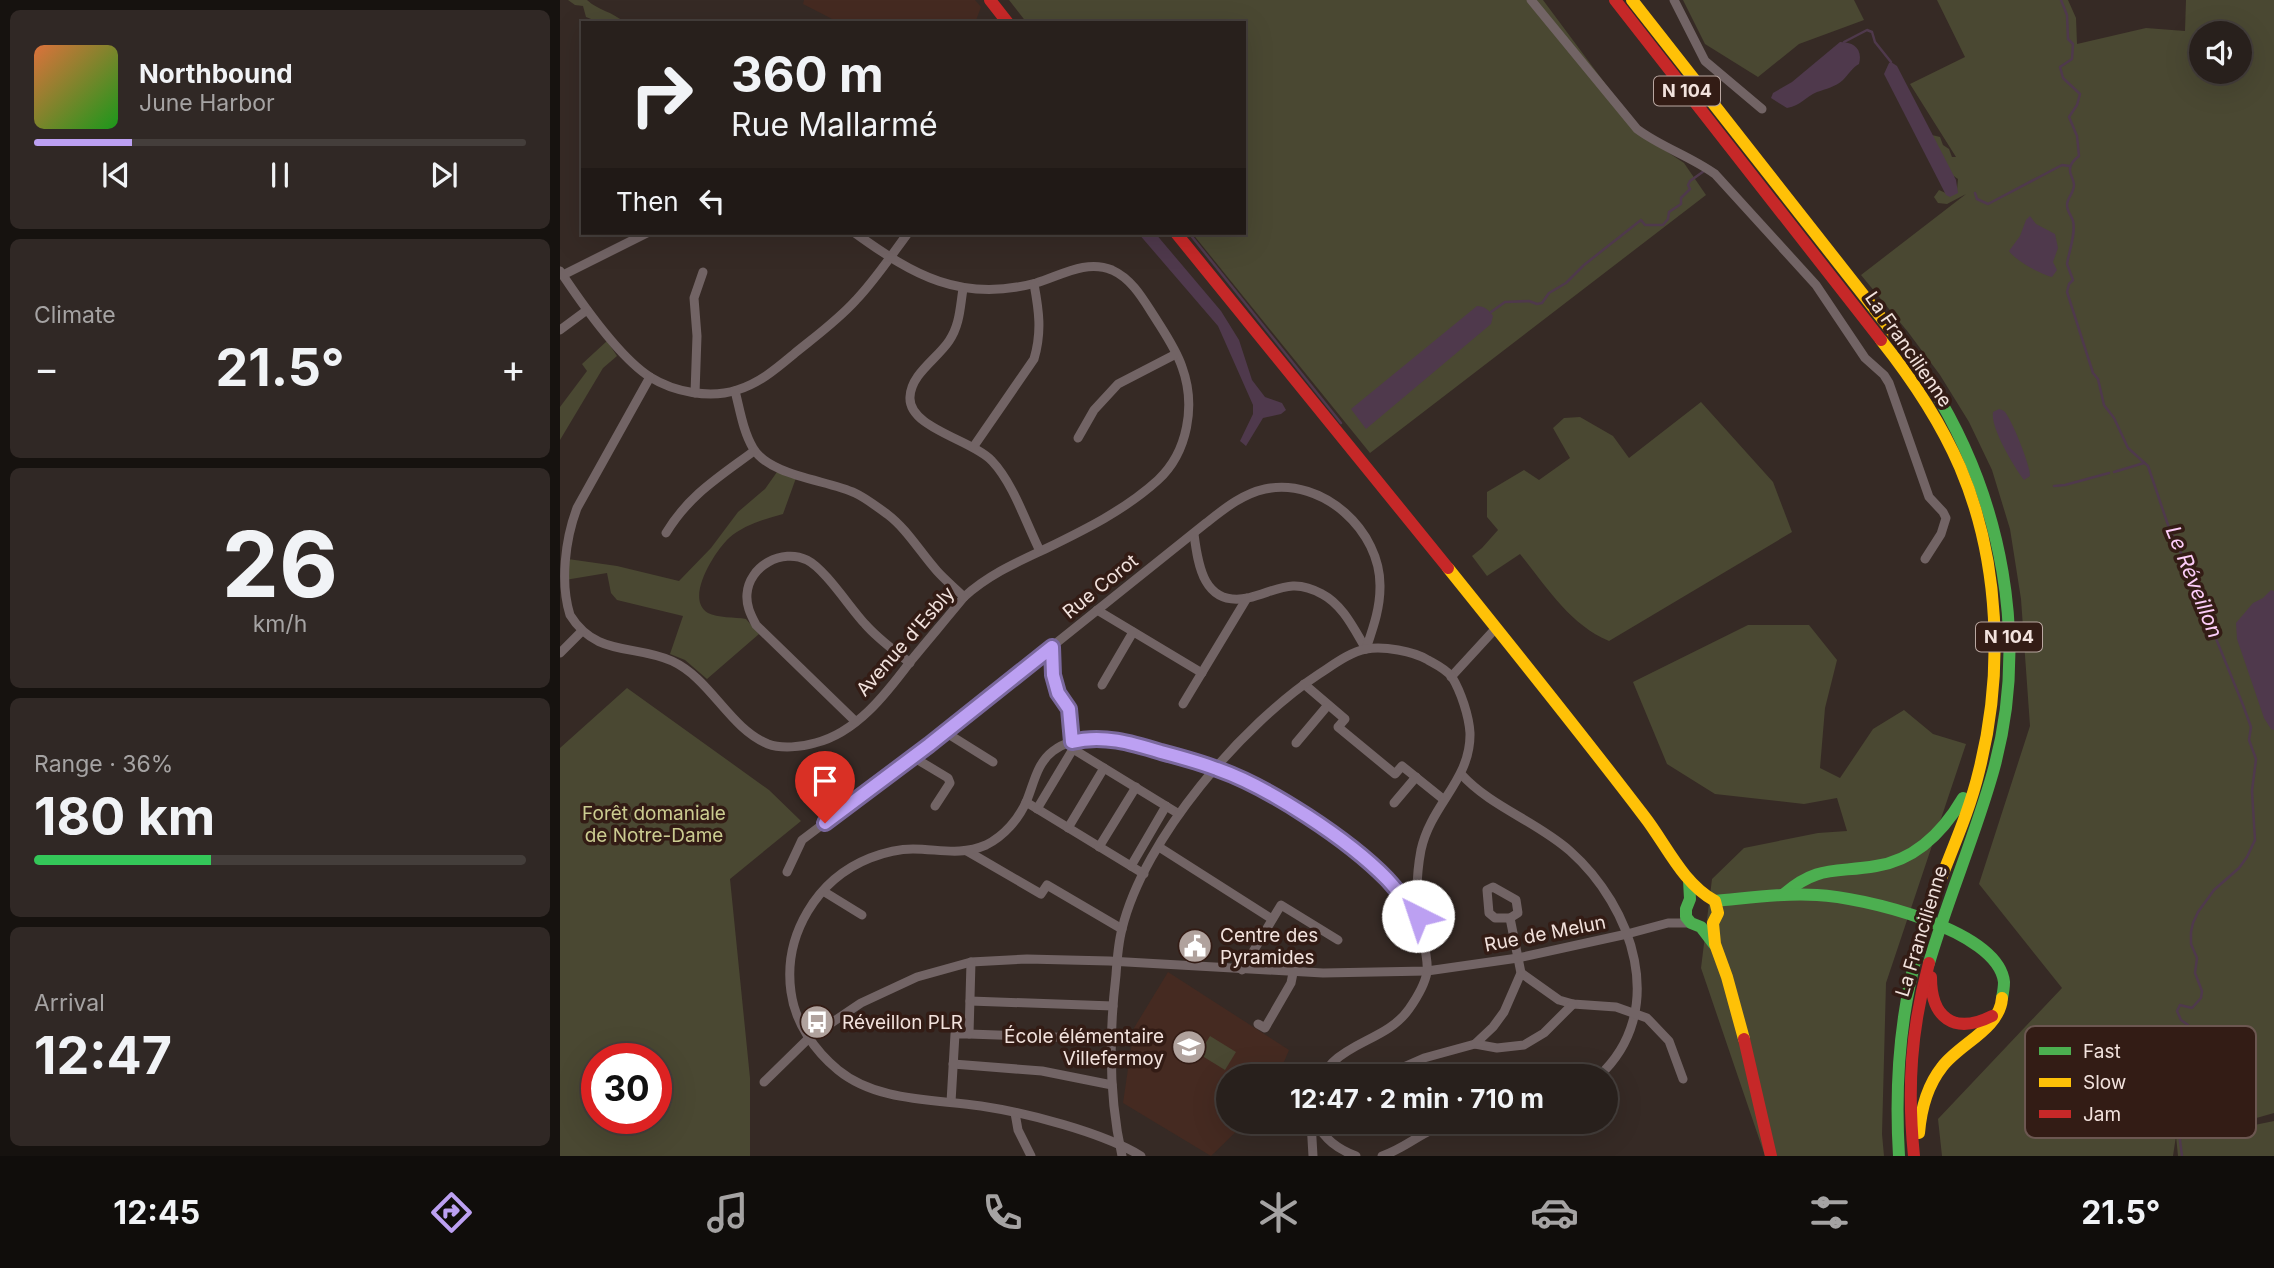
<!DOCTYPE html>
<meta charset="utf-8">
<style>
body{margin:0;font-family:Inter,sans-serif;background:#302825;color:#f1f3f6;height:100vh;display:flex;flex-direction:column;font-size:26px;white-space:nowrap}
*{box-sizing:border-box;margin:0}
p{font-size:23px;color:#a5a3a3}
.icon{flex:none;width:38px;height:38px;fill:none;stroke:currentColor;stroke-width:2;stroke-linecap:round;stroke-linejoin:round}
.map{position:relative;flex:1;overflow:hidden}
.drawer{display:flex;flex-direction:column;gap:10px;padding:10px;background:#16120f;width:560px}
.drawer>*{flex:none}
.hud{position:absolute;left:21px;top:21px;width:665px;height:214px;border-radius:0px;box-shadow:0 7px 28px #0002,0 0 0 2px #443e3b;background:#28201c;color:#f1f3f6;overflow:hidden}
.controls{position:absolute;left:1629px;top:21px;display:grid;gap:14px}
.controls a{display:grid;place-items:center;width:63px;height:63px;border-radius:50%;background:#28201c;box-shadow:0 7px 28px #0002,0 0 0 2px #443e3b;font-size:35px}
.speed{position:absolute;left:21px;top:1043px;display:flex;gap:14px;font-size:35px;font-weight:700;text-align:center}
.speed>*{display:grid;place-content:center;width:91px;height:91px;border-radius:50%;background:#28201c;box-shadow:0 7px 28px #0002,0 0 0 2px #443e3b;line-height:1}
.speed .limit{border:10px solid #d22;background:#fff;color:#111}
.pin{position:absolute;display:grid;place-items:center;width:60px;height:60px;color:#fff;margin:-72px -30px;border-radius:50% 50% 50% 0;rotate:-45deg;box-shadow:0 0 7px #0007}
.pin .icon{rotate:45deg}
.me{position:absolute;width:77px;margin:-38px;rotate:319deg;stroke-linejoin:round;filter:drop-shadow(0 0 5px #0008)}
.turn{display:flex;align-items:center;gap:24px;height:147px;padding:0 35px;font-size:32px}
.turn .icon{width:91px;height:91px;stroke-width:2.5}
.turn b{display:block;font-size:49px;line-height:60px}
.then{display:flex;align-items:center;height:66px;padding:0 35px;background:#0003;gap:14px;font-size:26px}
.big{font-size:52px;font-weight:700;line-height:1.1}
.drawer .card{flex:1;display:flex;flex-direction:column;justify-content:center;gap:10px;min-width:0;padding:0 24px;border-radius:10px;background:#302825}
.drawer .dial{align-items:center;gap:0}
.dial b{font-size:91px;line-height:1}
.song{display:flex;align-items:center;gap:21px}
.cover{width:84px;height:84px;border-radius:10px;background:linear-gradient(135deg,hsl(20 70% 55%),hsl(120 70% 35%))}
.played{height:7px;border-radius:4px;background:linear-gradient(90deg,#bca0f2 20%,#443e3b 20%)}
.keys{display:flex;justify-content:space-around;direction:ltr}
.heat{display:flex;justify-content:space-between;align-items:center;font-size:38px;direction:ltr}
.charge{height:10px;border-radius:5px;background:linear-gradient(90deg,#34c759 36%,#443e3b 0)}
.trip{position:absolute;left:656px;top:1064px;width:402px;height:70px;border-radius:35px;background:#28201c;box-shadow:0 7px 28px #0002,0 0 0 2px #443e3b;font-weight:700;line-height:70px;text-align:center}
.tabs{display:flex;height:112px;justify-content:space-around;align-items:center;background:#100d0b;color:#a5a3a3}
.tabs .icon{width:49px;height:49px}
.tabs .current{color:#bca0f2}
.tabs b{font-size:32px;color:#f1f3f6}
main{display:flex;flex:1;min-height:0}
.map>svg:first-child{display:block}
.built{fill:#452a21}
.green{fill:#4a4832;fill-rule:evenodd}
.water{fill:#4f394c}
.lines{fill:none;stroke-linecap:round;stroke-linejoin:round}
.stream{stroke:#4f394c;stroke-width:2.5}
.street{stroke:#726465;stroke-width:9}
.fast{stroke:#4caf50;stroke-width:12}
.slow{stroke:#ffc107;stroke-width:12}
.jam{stroke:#c62828;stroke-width:12}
.route-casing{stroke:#7a689d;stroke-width:18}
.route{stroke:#bca0f2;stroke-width:12}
.labels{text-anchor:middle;stroke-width:7;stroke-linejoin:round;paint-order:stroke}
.shield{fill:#331c15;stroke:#b9a7a1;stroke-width:2}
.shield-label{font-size:18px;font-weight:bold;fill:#f2e2dd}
.street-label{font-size:19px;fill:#f2e2dd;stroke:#331c15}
.park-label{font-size:19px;fill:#cbcc90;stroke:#331c15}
.poi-label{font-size:19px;fill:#f2e2dd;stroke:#331c15;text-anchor:start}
.water-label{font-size:21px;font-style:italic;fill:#fdcdf9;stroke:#331c15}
.key{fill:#331c15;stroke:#6c5751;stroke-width:2}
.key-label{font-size:19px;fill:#f2e2dd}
</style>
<main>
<section class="drawer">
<div class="card">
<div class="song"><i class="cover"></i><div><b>Northbound</b><p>June Harbor</p></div></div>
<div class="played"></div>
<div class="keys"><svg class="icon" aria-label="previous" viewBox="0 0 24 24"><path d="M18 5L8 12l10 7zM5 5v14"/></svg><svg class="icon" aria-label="pause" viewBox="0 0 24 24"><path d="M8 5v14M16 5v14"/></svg><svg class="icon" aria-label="next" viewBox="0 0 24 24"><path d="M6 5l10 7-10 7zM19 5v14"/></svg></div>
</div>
<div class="card"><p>Climate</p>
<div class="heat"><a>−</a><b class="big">21.5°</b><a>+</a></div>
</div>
<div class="card dial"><b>26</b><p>km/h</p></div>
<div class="card"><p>Range · 36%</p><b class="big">180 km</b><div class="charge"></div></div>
<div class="card"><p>Arrival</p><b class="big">12:47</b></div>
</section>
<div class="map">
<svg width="1714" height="1156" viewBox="0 0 1714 1156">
<rect width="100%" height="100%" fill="#362a25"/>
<g class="built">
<path d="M244 0H415L421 7 415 23H280L243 4Z"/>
<path d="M608 972 729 1050 718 1076H668V1122H686L651 1156 563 1103 574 1028Z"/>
</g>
<g class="green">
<path d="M8 0H27C39 11 52 11 65 23H41L26 17 23 6 15 5Z"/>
<path d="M449 0H983L1085 137 1124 163 1146 195 810 453 632 233H684V23H467Z"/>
<path d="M1123 0H1294L1304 20 1239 44 1198 77 1145 44Z"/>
<path d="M1377 0H1508L1516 18 1517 44 1586 28 1625 31 1626 0H1714V1113L1654 1130 1647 1127 1651 1134 1714 1121V1156H1618L1616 1136 1613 1156H1382L1378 1119 1502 988 1419 884 1470 726 1461 599 1450 529 1432 470 1409 422 1380 375 1348 332 1301 275 1406 194 1387 204 1378 203 1374 197 1379 190 1390 195 1397 190 1398 179 1385 170 1372 135 1380 137 1383 145 1389 149 1392 157H1396L1350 84 1405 57ZM1642 33H1680V72H1642Z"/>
<path d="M47 341 57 356 43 368 0 440V407L27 371 22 364Z"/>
<path d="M1141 402 1213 482 1232 532 1049 641C1009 624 987 587 960 554L927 576 912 556 922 548 938 530 927 517V492L964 470 979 480 1010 458 993 428 1004 418 1020 417 1053 436 1069 458Z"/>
<path d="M217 472 236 478 223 514C204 519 184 525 169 538 155 551 124 599 148 613 157 618 175 617 186 619L199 634 147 679 125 660 110 654 123 616 57 600 51 593 47 573 5 580 8 559 57 566 119 581 151 548 178 512 205 489Z"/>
<path d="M1188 625H1249L1277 660 1265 708 1260 768 1280 778 1313 729 1344 710 1373 734 1406 744 1326 983 1322 1134 1324 1156H1205L1141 968 1152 879 1184 848 1258 833 1287 831 1277 798 1244 804 1155 794 1107 764 1073 682Z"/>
<path d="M67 688 209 790 241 821 170 879 190 1078V1156H0V748ZM37 1059H96V1118H37Z"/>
<path d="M650 1036 676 1052 665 1070 639 1054Z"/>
</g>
<g class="water">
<path d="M1280 42C1294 42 1303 49 1299 64 1292 68 1289 74 1283 80 1275 87 1266 89 1257 92 1245 97 1242 105 1227 108L1211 98 1213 93 1232 82Z"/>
<path d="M1331 62 1337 66 1396 180 1398 193 1390 197 1386 195 1324 74 1329 63Z"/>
<path d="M1470 216 1476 224 1495 234 1498 248 1493 262 1497 270 1492 277C1480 274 1456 261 1449 251L1460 236 1466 220Z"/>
<path d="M578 233H595L661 311 679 340 692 380 705 397 722 403 726 410 721 414 703 418 686 446 680 441 693 414V405L658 326Z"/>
<path d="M917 306C924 306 929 310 933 316L931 324 806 429 791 409Z"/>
<path d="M1439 409C1441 410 1443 410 1444 411 1451 417 1471 467 1470 476L1464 480C1454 467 1430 427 1433 412Z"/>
<path d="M1711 590 1714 591V730L1711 729 1704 718 1677 639 1676 623 1693 603 1703 598Z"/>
</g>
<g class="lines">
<g class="stream">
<path d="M1501 0 1507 15 1508 39 1513 44 1512 59 1500 67 1503 78 1520 94 1517 105 1509 117 1517 136 1519 156C1515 159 1510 163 1510 169 1509 174 1514 179 1514 185 1514 193 1507 198 1507 205 1507 211 1511 215 1513 221 1516 234 1509 251 1507 264L1513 280 1509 284 1507 292 1533 373 1538 379 1544 405 1554 418 1568 448 1588 466 1608 525 1622 555 1683 705 1691 727 1689 740 1696 759 1692 791 1695 840 1687 857 1679 868 1654 890 1638 912 1633 923 1631 932V944L1637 958 1635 973 1642 991 1641 998 1632 1008 1620 1005 1617 1011 1621 1020 1628 1025C1634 1043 1634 1048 1621 1061L1623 1074 1629 1087 1625 1104 1627 1114 1626 1119 1619 1121 1618 1125 1622 1156"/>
<path d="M1284 42 1307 30 1312 32 1315 42 1331 62"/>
<path d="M1415 193 1417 199 1428 204 1502 165 1510 166"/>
<path d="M629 233 781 423"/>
<path d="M931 312 945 302 969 301 977 304 982 303 989 293 1006 283 1024 265 1081 220 1085 225H1103L1108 219 1109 212 1121 204V198L1130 189 1128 185 1130 181 1144 171"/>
<path d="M1554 472 1584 463"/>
<path d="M1494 486 1505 485 1549 473"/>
</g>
<g class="street">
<path d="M971 0 1077 129C1101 147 1130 156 1155 174L1256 285 1305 358 1324 375 1329 383 1369 497 1383 512 1386 518 1381 534 1365 559"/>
<path d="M1114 0 1145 61 1202 109"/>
<path d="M0 271C20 301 60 358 90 377 114 392 150 399 177 390 200 383 217 368 235 353 256 336 278 320 296 300 315 280 331 256 348 233"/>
<path d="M3 275 87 233"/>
<path d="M403 289C400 307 400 325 389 341 377 359 351 374 350 397 348 428 413 440 432 461 453 483 466 523 480 551"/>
<path d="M0 330 27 310"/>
<path d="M90 377 17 508C5 540 0 583 10 615 36 657 74 644 112 661 151 679 169 728 208 744 221 749 242 747 255 743 296 733 326 694 350 662 368 640 386 619 404 597 427 576 453 564 481 551 522 531 564 511 598 480 628 452 636 405 622 367 616 349 604 332 594 316 583 299 572 279 552 270 526 259 500 276 476 283 401 303 353 275 295 233"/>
<path d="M175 391C180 410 183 431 193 448 209 476 267 480 295 493 306 498 317 507 327 514 347 529 360 552 377 571 385 580 395 588 404 597"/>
<path d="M135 393 137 336 134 298 143 272"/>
<path d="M518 438 534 410 558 384 616 354"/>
<path d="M414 446 474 359C482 332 479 311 474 284"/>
<path d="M106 533C129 495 159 477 194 451"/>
<path d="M634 534C638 566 644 607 688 598 717 591 732 577 762 594 783 605 794 629 806 649"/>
<path d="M537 610 642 673"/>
<path d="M492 647 493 675 498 693 509 709 513 749 619 814"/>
<path d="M0 653 22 631"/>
<path d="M891 677 936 628"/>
<path d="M744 684 785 719 778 727 835 774 842 766 883 799"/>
<path d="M542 685 573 632"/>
<path d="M623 704 687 598"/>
<path d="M295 721 196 625C191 615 186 606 187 594 189 566 222 548 247 560 265 569 290 608 305 624 318 639 335 651 350 663"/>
<path d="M385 732 433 762"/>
<path d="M736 743 768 705"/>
<path d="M353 757 388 778 390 783 375 806"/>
<path d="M901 774C931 807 976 821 1010 851 1073 907 1109 1011 1039 1076"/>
<path d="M466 802 584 874"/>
<path d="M834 803 856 777"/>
<path d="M477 809 513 749"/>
<path d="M508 828 544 768"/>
<path d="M539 847 576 787"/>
<path d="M599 847 712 919"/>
<path d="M407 851 481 894 487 885 562 929"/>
<path d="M571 866 606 806"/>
<path d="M227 872 242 840 385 732 646 523C664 509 682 494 705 489 763 477 821 531 820 587 820 609 813 628 806 649"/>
<path d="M933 887 956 900 958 913 950 918H935L929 913 927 890Z"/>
<path d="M263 891 302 915"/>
<path d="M682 970 721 905 778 940"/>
<path d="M961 973 999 1000 1013 1004 1056 1007 1087 1018 1109 1041 1123 1079"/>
<path d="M410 1001 553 1006"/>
<path d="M698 1024 705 1028 731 983 733 973"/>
<path d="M409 1034 553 1039"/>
<path d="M915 1044 933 1027 944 1012 961 973 950 918"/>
<path d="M393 1064 482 1071 552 1085"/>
<path d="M823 1076 864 1058 915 1044 937 1048 964 1045 984 1033 1013 1004"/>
<path d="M204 1082 249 1038 301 1003 357 977 411 962 467 959 549 961 763 973 867 971 958 958 1067 934 1108 923H1131"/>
<path d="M391 1102 395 1034H409L411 962"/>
<path d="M455 1113 458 1130 471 1156"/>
<path d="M751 1122 753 1156"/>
<path d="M755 1122C765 1139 777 1149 796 1156"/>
<path d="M562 1156C549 1098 549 1034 556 975 557 960 558 944 562 929 584 838 683 724 759 674 773 665 790 652 806 649 824 646 853 651 868 660 877 665 886 669 892 677 901 692 909 716 910 733 911 780 871 804 861 850 857 871 856 898 859 920 861 934 869 958 867 972 865 984 856 999 849 1009 829 1037 796 1040 773 1062 769 1066 766 1072 763 1076"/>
<path d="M581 1156C542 1132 467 1113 421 1106 374 1099 317 1102 278 1070 255 1051 235 1023 231 992 223 935 257 879 310 858 323 853 339 849 353 849 379 849 400 856 426 845 444 836 459 819 467 800 474 783 477 763 493 751 523 729 562 741 595 750 616 756 639 762 660 770 715 791 784 837 826 878 837 890 847 903 858 916"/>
<path d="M822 1156C847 1148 865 1128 894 1122"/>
</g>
<g class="fast">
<path d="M1129 880 1130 899 1126 909V917L1131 923 1141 927 1154 944"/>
<path d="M1224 894C1258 865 1275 873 1316 866 1356 860 1383 832 1403 798"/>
<path d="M1155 901C1189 898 1223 893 1257 895 1301 897 1438 929 1444 982 1444 987 1443 993 1442 998"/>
<path d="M1369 963C1388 898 1415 836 1433 772 1470 640 1442 499 1371 385"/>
<path d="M1339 1156C1333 1058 1345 973 1380 881"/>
</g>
<g class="slow">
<path d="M1072 0 1356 362 1371 385"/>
<path d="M1321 340C1352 379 1380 421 1400 467 1440 561 1444 672 1419 771 1410 809 1394 845 1380 881"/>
<path d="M888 568C954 650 1020 732 1084 816 1106 844 1122 883 1155 901L1158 913 1153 923 1155 944 1167 977 1184 1039"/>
<path d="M1359 1133C1361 1109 1367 1086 1382 1067 1399 1044 1440 1029 1442 998"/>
</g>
<g class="jam">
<path d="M430 0 448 23"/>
<path d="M1055 0 1321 340"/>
<path d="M616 233 888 568"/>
<path d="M1371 977C1371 1018 1394 1035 1432 1016"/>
<path d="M1184 1039 1211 1156"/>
<path d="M1354 1156C1347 1088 1351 1029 1369 963"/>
</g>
</g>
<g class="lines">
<g class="route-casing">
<path id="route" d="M265 823 369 745 492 647 493 675 498 693 509 709 512 742C542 734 572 743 601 752 620 757 639 762 657 769 709 787 789 840 827 879 838 891 848 904 858 916"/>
</g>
<use href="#route" class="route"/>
</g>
<defs>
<g id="civic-disc" transform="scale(1.75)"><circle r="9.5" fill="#b0a29d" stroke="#331c15"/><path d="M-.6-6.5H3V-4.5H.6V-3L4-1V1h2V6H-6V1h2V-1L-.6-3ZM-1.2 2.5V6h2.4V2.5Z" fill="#fff"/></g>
<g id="bus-disc" transform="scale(1.75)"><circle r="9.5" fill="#b0a29d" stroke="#331c15"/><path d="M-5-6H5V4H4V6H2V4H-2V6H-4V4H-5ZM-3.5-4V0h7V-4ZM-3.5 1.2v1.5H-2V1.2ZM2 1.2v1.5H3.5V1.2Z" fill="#fff"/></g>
<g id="school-disc" transform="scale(1.75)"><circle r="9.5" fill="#b0a29d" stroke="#331c15"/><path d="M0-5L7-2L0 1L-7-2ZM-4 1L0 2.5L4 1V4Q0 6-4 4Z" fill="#fff"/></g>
</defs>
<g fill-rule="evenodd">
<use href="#civic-disc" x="635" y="946"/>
<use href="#bus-disc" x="257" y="1022"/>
<use href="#school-disc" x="629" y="1047"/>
</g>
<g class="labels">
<g class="shield">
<rect x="1094" y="76.5" width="66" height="29" rx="5"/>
<rect x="1416" y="622.5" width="66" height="29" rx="5"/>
</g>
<g class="shield-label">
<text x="1127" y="97">N 104</text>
<text x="1449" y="643">N 104</text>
</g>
<g class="street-label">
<text transform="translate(1349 349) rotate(55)" y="7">La Francilienne</text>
<text transform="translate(540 586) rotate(-39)" y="7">Rue Corot</text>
<text transform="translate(345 641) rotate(-49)" y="7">Avenue d'Esbly</text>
<text transform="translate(1361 931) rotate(-73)" y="7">La Francilienne</text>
<text transform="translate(985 933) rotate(-11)" y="7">Rue de Melun</text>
</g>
<g class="park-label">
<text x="94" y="820">Forêt domaniale<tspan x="94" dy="22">de Notre-Dame</tspan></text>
</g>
<g class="poi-label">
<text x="660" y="942">Centre des<tspan x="660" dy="22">Pyramides</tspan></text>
<text x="282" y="1029">Réveillon PLR</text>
<text x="604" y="1043" text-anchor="end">École élémentaire<tspan x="604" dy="22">Villefermoy</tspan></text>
</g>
<g class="water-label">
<text transform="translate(1634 582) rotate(68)" y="7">Le Réveillon</text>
</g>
</g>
<rect x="1465" y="1026" width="231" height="112" rx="10" class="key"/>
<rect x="1479" y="1047" width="32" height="8" fill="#4caf50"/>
<rect x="1479" y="1078" width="32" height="9" fill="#ffc107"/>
<rect x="1479" y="1110" width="32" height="8" fill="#c62828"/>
<g class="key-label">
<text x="1523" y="1058">Fast</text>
<text x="1523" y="1089">Slow</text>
<text x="1523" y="1121">Jam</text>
</g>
</svg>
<div class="controls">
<a><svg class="icon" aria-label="sound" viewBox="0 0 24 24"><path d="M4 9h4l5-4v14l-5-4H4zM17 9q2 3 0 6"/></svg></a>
</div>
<div class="speed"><div class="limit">30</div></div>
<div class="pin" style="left:265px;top:823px;background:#d93025"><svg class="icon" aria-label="arrive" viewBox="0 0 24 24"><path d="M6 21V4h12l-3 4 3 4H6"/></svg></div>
<svg class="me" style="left:858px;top:916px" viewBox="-20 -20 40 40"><circle r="19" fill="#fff"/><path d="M0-13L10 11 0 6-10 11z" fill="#bca0f2"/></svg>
<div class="trip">12:47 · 2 min · 710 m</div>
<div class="hud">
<div class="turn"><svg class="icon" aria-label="right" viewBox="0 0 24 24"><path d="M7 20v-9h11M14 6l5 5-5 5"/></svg><div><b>360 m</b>Rue Mallarmé</div></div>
<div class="then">Then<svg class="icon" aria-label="left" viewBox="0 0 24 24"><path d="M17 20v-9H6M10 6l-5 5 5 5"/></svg></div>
</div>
</div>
</main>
<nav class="tabs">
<b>12:45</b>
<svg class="icon current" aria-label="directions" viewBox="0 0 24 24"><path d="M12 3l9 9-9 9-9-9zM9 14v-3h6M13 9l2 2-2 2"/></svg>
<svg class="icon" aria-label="music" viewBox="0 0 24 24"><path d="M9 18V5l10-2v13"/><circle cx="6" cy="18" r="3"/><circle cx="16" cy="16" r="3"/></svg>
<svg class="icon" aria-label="phone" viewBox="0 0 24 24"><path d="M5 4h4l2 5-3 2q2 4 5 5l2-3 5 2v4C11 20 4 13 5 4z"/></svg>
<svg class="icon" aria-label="climate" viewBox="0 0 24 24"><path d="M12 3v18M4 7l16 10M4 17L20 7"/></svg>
<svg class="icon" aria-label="car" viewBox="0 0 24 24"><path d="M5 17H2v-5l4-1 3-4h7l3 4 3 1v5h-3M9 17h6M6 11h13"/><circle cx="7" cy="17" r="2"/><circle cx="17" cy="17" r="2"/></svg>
<svg class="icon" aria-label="filters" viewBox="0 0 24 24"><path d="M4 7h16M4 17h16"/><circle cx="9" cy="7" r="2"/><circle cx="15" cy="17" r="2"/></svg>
<b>21.5°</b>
</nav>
